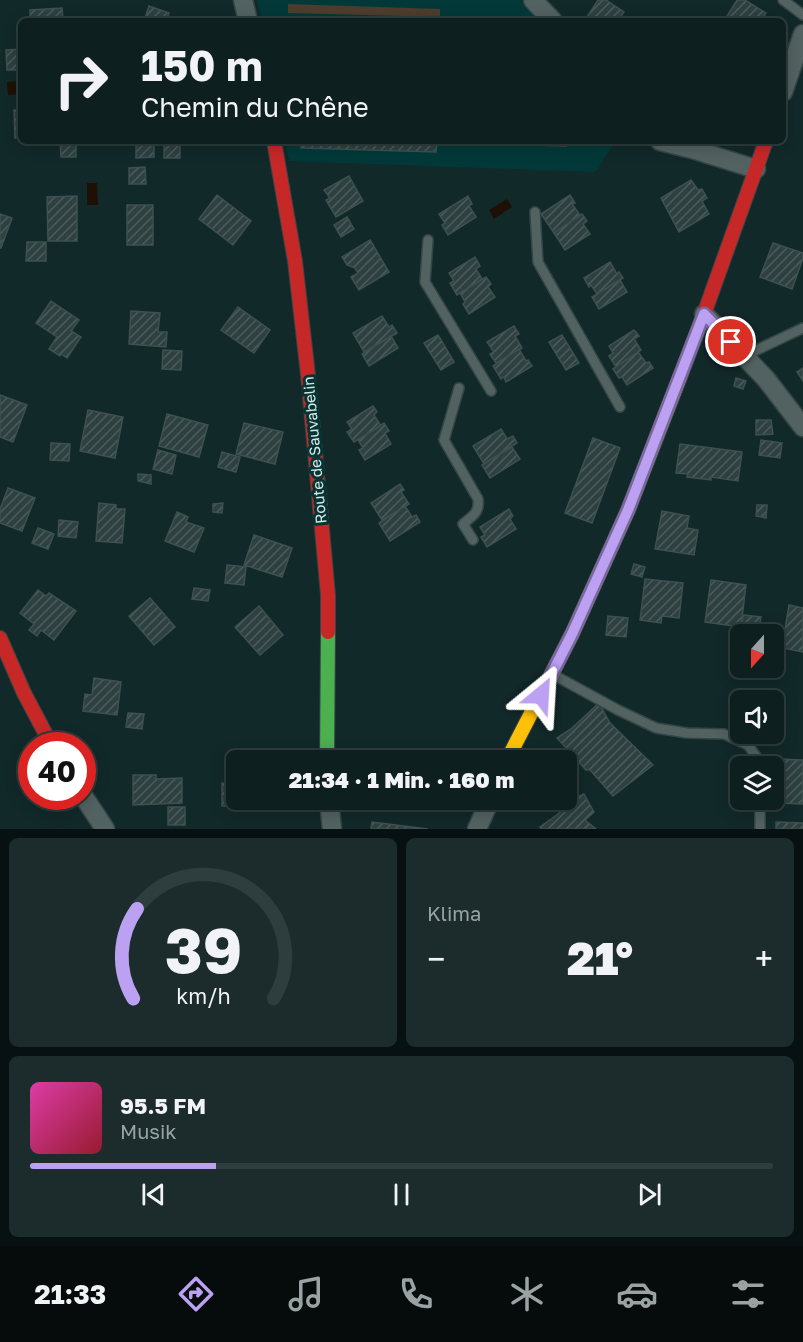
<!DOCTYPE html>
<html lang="de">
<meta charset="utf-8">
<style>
body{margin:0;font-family:"Golos Text",sans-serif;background:#1c2c2c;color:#f1f3f6;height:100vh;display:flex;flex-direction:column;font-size:22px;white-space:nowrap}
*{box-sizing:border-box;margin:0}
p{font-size:20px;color:#9ba2a4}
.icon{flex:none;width:33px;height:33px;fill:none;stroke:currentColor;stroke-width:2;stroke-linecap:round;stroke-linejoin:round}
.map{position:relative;height:829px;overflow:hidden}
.details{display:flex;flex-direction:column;gap:9px;padding:9px;background:#081111;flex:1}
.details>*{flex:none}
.top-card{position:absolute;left:18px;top:18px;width:768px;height:126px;border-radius:9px;box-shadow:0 3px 15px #0003,0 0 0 2px #2e3d3d;background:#0e1f1f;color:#f1f3f6;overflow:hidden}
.needle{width:39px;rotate:201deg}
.tools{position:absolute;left:730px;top:624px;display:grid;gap:12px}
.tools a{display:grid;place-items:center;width:54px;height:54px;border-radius:9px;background:#0e1f1f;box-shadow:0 3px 15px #0003,0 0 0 2px #2e3d3d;font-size:30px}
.speed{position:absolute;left:18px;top:732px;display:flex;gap:12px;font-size:30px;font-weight:700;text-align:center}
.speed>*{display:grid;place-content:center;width:78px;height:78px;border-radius:50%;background:#0e1f1f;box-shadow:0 3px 15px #0003,0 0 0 2px #2e3d3d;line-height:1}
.speed .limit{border:9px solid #d22;background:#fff;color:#111}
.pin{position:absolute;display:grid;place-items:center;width:51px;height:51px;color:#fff;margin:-26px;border:3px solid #fff;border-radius:50%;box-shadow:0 2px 6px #0007}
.me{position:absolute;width:66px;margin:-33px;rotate:27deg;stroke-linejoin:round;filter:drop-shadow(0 0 4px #0008)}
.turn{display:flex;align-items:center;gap:21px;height:126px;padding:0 24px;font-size:27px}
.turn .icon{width:78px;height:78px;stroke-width:2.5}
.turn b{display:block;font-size:42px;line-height:51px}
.big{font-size:45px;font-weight:800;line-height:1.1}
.details .tile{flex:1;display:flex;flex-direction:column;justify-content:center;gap:9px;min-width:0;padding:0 21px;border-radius:9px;background:#1c2c2c}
.details .dial{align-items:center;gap:0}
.dial svg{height:156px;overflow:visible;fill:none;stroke:#2e3d3d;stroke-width:7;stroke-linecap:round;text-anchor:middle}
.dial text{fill:#f1f3f6;stroke:none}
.song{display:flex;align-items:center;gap:18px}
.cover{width:72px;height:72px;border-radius:9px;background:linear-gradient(135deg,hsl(320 70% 55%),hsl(350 70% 35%))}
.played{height:6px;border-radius:3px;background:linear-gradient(90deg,#bca0f2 25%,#2e3d3d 25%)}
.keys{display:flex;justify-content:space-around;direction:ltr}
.heat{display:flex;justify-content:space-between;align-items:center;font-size:33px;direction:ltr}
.details .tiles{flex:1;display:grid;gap:9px;grid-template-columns:1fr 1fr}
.tile:last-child{grid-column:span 2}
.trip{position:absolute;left:226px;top:750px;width:351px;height:60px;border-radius:9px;background:#0e1f1f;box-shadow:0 3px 15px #0003,0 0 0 2px #2e3d3d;font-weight:800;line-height:60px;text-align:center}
.tab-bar{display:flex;height:96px;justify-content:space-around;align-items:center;background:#060c0c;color:#9ba2a4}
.tab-bar .icon{width:42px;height:42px}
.tab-bar .current{color:#bca0f2}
.tab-bar b{font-size:27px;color:#f1f3f6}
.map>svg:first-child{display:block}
.built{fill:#023938}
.pitch{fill:#4c3d2d}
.water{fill:#1e1004}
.building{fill:url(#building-hatch);stroke:#3e5050;stroke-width:1.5}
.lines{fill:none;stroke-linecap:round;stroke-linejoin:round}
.lane-casing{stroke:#344545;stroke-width:12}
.street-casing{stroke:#344545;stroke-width:21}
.fast-casing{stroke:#344545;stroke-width:16}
.slow-casing{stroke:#344545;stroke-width:16}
.jam-casing{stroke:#344545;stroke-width:16}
.lane{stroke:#526261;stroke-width:9}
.street{stroke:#526261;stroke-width:18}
.fast{stroke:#4caf50;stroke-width:14}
.slow{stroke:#ffc107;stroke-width:14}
.jam{stroke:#c62828;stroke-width:14}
.route-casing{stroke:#7a689d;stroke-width:15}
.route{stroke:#bca0f2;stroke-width:10}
.labels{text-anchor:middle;stroke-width:6;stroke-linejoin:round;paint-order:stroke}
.street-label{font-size:15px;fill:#d3e8e7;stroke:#083333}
</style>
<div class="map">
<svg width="803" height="829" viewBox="0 0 803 829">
<defs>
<pattern id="building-hatch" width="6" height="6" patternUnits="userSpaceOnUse" patternTransform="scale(1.5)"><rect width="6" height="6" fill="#2e4040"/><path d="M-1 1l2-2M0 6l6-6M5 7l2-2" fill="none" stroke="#4b5c5c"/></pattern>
</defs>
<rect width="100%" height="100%" fill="#122929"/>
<g class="built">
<path d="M257 0H520L539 13 545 21H262Z"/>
<path d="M285 141H616L595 172 289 161Z"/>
</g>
<g class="pitch">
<path d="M288 4 440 9V17L288 13Z"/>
<path d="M483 141H567V147L483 144Z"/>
</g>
<g class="water">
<path d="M21 81V94L8 95 7 82Z"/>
<path d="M87 183H97L98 205H87Z"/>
<path d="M507 199 512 207 494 219 489 210Z"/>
</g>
<g class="building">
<path d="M598 0H606L624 12 621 16 628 21 585 20Z"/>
<path d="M737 0H745L766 13 761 21H724Z"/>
<path d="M149 6 169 13 166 21H144Z"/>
<path d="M62 8 63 21H30V10Z"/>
<path d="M783 42 790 44 783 66Z"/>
<path d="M21 49V70H7L6 50Z"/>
<path d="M14 110H21V138H15Z"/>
<path d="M60 141H76V157H61Z"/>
<path d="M136 141H154V157L136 158Z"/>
<rect x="164" y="141" width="16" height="17"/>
<path d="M181 141H205V143L181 144Z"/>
<path d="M301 141H437L436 152 301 148Z"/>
<path d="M145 167 146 184H129V168Z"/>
<path d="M349 176 363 201 336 217 326 200 330 198 324 190Z"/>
<path d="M691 180 698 190 702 189 707 198 702 201 709 214 679 232 661 198Z"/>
<path d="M217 195 251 221 233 245 199 219Z"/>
<path d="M570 195 575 203 572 204 580 215 554 233 541 214Z"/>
<path d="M77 196V241H48L47 197Z"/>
<path d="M468 196 472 204 469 206 476 217 448 235 442 225 445 223 439 214Z"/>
<rect x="127" y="205" width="26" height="40"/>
<path d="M0 214 12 218 1 248H0Z"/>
<path d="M582 214 587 221 583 224 590 234 565 250 554 233Z"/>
<path d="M347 217 354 229 341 237 334 225Z"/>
<path d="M370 240 389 272 359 290 351 277 358 273 355 268 347 265 342 257Z"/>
<path d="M27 242H46V261H26Z"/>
<path d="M773 243 803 253V258L792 289 760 277Z"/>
<path d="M475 257 480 266 476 269 482 279 457 295 450 283 454 281 449 273Z"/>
<path d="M610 262 617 274 619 272 623 278 597 294 591 285 589 287 584 278Z"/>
<path d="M486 277 491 284 488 287 495 297 469 314 463 304 465 302 460 293Z"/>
<path d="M620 280 627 292 599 309 592 297Z"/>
<path d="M51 301 79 320 71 331 81 337 67 358 61 354 60 356 49 349 57 337 36 323Z"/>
<path d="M238 307 270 330 254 353 221 330Z"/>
<path d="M131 311 160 313 158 332H167L166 347 129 344Z"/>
<path d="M382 316 389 327 392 325 397 333 364 352 353 333Z"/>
<path d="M514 326 519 334 515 336 522 348 496 363 490 354 494 352 487 342Z"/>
<path d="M634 330 639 336 634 339 641 350 616 367 609 356 613 353 609 346Z"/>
<path d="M438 335 454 362 441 370 424 343Z"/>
<path d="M562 335 579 363 566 370 549 342Z"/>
<path d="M391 336 398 348 369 366 362 354Z"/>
<path d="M519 349 526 361 528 360 532 366 506 382 504 377 501 379 493 366Z"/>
<path d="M163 350 182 351 181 370 162 369Z"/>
<path d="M638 352 646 363 649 362 653 368 627 385 622 377 619 378 613 369Z"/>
<path d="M803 368V381L797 372Z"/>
<path d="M736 378 746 381 743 389 734 386Z"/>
<path d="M0 395 27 405 13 442 0 437Z"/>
<path d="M373 406 377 412 374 415 381 426 354 442 347 432 352 429 347 422Z"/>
<path d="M88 410 123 417 115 458 80 451Z"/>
<path d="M167 414 208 425 199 457 159 446Z"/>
<path d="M756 420H771L773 434 756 435Z"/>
<path d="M244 423 283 432 275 464 236 454Z"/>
<path d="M384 423 389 431 385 433 391 444 365 460 359 450 363 448 358 440Z"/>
<path d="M501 429 507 439 513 436 517 443 484 464 473 446Z"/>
<path d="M593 438 620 448 592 523 565 513Z"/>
<path d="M761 440 782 443 780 458 759 455Z"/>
<path d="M51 443 70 444 69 461 50 460Z"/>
<path d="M680 444 742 452 738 481 711 477V480L687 477 688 474 676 473Z"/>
<path d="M512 447 520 459 490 478 482 465Z"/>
<path d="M158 450 176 455 172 474 153 469Z"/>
<path d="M222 452 240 457 236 472 218 467Z"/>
<path d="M138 474 151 475V484L138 481Z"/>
<path d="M400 484 404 490 401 492 409 504 382 520 371 503Z"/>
<path d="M8 488 35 498 22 531 0 523V509Z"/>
<path d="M99 503 116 505V509H125L122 543 96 541Z"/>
<path d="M223 503 222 513 213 512V504Z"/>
<path d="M757 505H767L766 518 756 516Z"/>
<path d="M405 506 412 517 416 515 420 522 390 541 379 523Z"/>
<path d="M509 509 513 516 510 519 516 529 487 547 481 537 485 535 480 527Z"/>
<path d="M662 511 689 516 687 528 698 530 694 555 655 549Z"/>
<path d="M177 512 188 517 186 522 204 528 194 552 165 541Z"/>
<path d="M59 520 78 522 76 538 58 536Z"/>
<path d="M38 528 54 534 48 549 32 543Z"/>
<path d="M254 535 292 548 282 577 244 565Z"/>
<path d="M634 564 645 567 642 577 631 574Z"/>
<path d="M227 565 246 567 244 585 225 583Z"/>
<path d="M645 579 683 583 679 618 662 616 661 623 640 620Z"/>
<path d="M711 580 746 585 741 627 705 622Z"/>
<path d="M194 588 210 590 208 601 192 599Z"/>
<path d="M38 590 46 596 49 593 76 611 54 640 41 630 37 636 29 630 34 624 20 613Z"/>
<path d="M150 598 175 627 154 645 129 616Z"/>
<path d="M789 605 803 608V652L778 647 781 628 785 629Z"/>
<path d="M259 606 283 635 260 655 235 627Z"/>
<path d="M743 615 761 617 758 634 741 633Z"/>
<path d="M608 616 628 618 626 637 606 635Z"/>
<path d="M94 678 121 682 117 715 83 711 85 694 92 695Z"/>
<path d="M599 703 610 723 653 765 613 796 590 770H586L557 738 572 728Z"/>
<path d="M128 713 144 714 142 729 126 727Z"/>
<path d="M779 759 803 760V804L778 803Z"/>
<path d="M133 775H156V779L182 778V803L133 805Z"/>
<path d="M222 783 237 784V800H255V806H222Z"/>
<path d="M584 794 594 812 585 820 596 829H541L540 827 558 814 573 799Z"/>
<rect x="168" y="807" width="17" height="18"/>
<path d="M372 822 428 829H371Z"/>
<path d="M776 822 803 823V829H776Z"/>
</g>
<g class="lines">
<g class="lane-casing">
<g id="lane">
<path d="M783 0 803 15"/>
<path d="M535 212 538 262 620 407"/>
<path d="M428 240 425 282 491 391"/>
<path d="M744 356 803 328"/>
<path d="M459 388 444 440 478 499C480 513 472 516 463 524L473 540"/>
<path d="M552 674 618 710 656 728 687 733 724 734 748 745 761 763V766"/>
<path d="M760 829V800"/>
</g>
</g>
<g class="street-casing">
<g id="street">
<path d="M243 0 248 21"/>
<path d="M533 0 553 21"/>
<path d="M783 92 803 34"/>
<path d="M660 141 692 149 756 169"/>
<path d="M704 314 766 379 803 427"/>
<path d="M82 794 105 829"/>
<path d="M329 800 332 829"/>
<path d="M477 829 490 800"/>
</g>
</g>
<g class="fast-casing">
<path id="fast" d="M327 760 328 632"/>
</g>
<g class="slow-casing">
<path id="slow" d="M507 760 572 634 628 510 680 377"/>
</g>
<g class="jam-casing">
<g id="jam">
<path d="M274 141 295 261 308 375 328 595V632"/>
<path d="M680 377 704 314 766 141"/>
<path d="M0 638 24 693 52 746"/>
</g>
</g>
<use href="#lane" class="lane"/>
<use href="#street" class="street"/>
<use href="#fast" class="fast"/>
<use href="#slow" class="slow"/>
<use href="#jam" class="jam"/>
</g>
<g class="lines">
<g class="route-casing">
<path id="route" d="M541 695 572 634 628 510 704 314 731 342"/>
</g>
<use href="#route" class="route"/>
</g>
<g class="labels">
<g class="street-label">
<text transform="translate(315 450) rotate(-95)" y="5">Route de Sauvabelin</text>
</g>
</g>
</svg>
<div class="tools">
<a><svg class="needle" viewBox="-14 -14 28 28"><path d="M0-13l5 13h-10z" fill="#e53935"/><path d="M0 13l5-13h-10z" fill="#9ba2a4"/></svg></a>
<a><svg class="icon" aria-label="sound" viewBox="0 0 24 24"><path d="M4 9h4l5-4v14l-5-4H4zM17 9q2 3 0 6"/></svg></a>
<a><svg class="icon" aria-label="layers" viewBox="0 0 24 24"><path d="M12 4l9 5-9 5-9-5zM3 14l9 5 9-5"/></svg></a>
</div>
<div class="speed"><div class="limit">40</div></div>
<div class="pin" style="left:731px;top:342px;background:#d93025"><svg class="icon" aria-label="arrive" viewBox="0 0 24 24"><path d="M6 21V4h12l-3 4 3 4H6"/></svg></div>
<svg class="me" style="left:541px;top:695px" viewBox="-20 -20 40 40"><path d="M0-17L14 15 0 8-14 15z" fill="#bca0f2" stroke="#fff" stroke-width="4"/></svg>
<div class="trip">21:34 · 1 Min. · 160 m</div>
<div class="top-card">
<div class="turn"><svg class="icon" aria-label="right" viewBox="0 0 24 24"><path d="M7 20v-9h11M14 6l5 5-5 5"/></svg><div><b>150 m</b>Chemin du Chêne</div></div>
</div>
</div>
<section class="details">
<div class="tiles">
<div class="tile dial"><svg viewBox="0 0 100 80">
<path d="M14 69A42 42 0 1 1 86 69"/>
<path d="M14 69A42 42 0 0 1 16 23" stroke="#bca0f2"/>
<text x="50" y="56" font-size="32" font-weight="700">39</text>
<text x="50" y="72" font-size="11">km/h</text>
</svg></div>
<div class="tile"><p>Klima</p>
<div class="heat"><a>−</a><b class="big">21°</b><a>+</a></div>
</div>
<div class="tile">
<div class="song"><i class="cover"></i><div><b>95.5 FM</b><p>Musik</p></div></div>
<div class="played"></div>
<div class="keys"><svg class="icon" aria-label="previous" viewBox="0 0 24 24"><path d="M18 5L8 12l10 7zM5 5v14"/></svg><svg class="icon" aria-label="pause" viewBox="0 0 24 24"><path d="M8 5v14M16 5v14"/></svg><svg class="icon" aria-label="next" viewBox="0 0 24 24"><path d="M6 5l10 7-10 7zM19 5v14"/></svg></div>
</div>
</div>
</section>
<nav class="tab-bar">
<b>21:33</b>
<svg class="icon current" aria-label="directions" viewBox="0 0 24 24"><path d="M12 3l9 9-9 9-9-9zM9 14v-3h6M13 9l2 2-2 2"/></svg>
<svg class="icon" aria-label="music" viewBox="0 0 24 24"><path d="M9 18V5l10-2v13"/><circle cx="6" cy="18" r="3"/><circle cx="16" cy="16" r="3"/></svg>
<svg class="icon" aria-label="phone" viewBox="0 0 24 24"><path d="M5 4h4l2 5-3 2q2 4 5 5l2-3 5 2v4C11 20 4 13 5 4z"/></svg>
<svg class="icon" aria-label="climate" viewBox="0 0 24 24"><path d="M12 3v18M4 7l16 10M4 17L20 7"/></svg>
<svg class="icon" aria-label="car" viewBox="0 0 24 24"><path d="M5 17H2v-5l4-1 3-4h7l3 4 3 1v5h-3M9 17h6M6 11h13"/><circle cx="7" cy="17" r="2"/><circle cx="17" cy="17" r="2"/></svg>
<svg class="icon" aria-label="filters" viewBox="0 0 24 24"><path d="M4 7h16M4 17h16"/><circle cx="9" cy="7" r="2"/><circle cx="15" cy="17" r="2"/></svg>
</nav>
